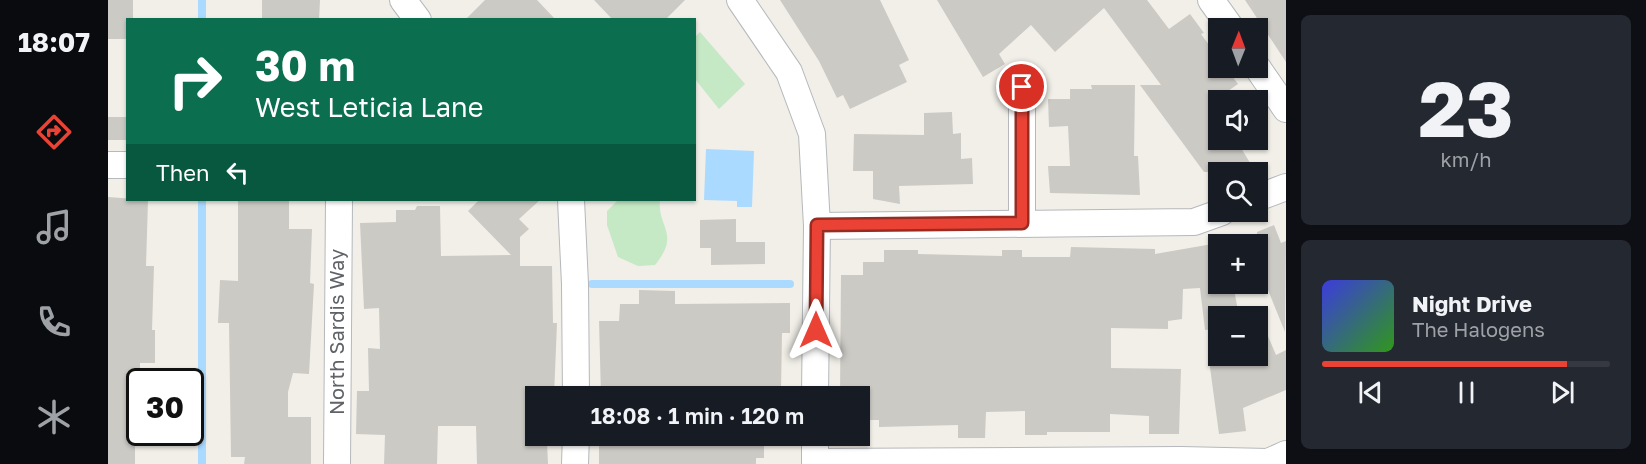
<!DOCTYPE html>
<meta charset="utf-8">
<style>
body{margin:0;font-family:"Golos Text",sans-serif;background:#242831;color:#f1f3f6;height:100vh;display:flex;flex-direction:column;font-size:22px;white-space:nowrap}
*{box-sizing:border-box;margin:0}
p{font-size:20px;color:#9ea1a6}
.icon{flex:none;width:33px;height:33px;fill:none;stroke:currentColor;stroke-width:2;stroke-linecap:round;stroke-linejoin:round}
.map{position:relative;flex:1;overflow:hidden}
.side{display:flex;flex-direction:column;gap:15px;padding:15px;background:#0d0f14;width:360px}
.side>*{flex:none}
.top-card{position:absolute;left:18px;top:18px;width:570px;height:183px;border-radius:0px;box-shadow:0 2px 4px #0004;background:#0b6e4f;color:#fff;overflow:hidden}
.needle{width:39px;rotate:1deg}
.tools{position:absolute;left:1100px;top:18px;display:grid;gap:12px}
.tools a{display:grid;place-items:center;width:60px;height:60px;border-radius:0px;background:#171b24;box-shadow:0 2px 4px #0004;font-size:30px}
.speed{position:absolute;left:18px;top:368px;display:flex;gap:12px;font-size:30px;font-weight:700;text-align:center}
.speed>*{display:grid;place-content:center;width:78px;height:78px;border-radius:50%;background:#171b24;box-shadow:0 2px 4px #0004;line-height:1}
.speed .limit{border:3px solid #111;border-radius:9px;background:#fff;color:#111}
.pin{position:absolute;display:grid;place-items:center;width:51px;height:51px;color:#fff;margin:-26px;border:3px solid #fff;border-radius:50%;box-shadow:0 2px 6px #0007}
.me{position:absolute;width:66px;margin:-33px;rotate:0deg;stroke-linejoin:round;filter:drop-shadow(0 0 4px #0008)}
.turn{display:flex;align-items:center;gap:21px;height:126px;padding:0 30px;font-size:27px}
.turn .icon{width:78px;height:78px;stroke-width:2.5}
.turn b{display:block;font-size:42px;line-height:51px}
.then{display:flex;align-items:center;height:57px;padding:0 30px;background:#0003;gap:12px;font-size:22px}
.side .card{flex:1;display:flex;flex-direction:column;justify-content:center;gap:9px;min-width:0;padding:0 21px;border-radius:9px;background:#242831}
.side .dial{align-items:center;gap:0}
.dial b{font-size:78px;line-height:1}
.song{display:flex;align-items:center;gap:18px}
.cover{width:72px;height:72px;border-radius:9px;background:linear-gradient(135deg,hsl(240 70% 55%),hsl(110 70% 35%))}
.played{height:6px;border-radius:3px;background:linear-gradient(90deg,#ea4335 85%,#363941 85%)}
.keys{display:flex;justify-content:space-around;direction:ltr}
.trip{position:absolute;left:417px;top:386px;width:345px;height:60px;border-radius:0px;background:#171b24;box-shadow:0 2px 4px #0004;font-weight:600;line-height:60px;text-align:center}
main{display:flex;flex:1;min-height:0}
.menu{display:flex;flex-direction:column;width:108px;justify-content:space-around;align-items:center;background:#090b0e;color:#9ea1a6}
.menu .icon{width:42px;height:42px}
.menu .active{color:#ea4335}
.menu b{font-size:27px;color:#f1f3f6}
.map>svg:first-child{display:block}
.green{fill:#c5e8c5}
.water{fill:#aadaff}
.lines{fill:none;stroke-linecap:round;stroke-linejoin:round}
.stream{stroke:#aadaff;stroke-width:8}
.building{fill:#cccac5}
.street-casing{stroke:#b5b8bc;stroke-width:28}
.street{stroke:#fff;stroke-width:26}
.route-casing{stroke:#982c22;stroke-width:15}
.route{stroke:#ea4335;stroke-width:10}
.labels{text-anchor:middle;stroke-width:4.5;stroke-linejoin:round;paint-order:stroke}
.street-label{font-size:20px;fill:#5f6368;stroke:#fff}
</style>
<main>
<nav class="menu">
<b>18:07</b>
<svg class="icon active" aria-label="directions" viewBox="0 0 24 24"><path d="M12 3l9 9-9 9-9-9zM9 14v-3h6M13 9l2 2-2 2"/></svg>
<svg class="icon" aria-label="music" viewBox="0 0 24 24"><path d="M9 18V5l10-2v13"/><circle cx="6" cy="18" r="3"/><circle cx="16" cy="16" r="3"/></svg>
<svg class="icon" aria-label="phone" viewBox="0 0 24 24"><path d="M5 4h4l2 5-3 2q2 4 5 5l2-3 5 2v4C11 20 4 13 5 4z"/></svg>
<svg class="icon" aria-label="climate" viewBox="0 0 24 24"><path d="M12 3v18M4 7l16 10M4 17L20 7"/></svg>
</nav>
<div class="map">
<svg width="1178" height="464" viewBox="0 0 1178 464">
<rect width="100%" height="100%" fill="#f1efe8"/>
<g class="green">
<path d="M592 32 637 84 611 109 587 79V37Z"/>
<path d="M510 200H552C549 228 573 233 547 265L530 266 510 257 499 225V211Z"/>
</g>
<path class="water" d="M598 149 646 151 644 207H629V201L596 200Z"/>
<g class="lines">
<g class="stream">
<path d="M94 0V20"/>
<path d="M94 200V464"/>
<path d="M484 284H682"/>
</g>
</g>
<g class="building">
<path d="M0 0H25V20H20V39H0Z"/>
<path d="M154 0H212L211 20H154Z"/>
<path d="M377 0H429L448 20H357Z"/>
<path d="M486 0H577L557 20H505Z"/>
<path d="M672 0H772L801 60 791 65 799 82 742 109 735 95 729 98 711 61Z"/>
<path d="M829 0H1039L1061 29 1082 14 1096 33 1093 34 1110 57V68H1118L1130 84 1110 98V140H1128L1144 166 1132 172H1096L1032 85H1053L996 8 947 52 923 25 891 54 897 64 875 77Z"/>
<path d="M1137 0H1178V62Z"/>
<path d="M983 85H1027L1026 156H1030L1032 195 942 193 940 166H962L960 126 941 127 940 99H962V89H984Z"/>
<path d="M844 112 845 134 853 133V159L864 158 865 184 791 186 792 204 765 199V171H745L746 134 816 135V113Z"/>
<rect x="0" y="117" width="20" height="23"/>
<path d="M0 197 40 200 38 266H46L44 330H47V363H32V425H27V464H0Z"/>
<path d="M130 200H181V229H204L202 283 206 284 201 374 185 373 180 392V417H203V464H136L137 457H123L121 323H110L112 280 130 281Z"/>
<path d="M371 200H432L411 219 421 229 412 237V266H444L445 323H449L446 396H428V443L439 442 440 464H369L368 426H330L329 464H276L277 435 248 434 249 391H261L260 348 272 349 271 308 256 309 252 223 288 222V210H307L309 206H332L333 256 403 255 360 211Z"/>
<path d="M628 219V242H657V264L603 265V248H592V220Z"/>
<path d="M1166 225 1173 243 1178 241 1177 332 1149 263V232Z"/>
<path d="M1110 243V284H1125L1131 316H1110V329L1097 330 1092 288 1075 289 1074 319 1060 321V329L1003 328V368L1073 369 1071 434H1041V416L1002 414V432H939V435H917V411L878 412 877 438H850V425L771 427V420H755L752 396H732L733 275H755V262H776V250H810V254L894 256V250H914V257H962L963 247 1047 249V254Z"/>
<path d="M531 290 567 291V304L682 303V333H674L673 390H656V396H493L491 321H511L512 304H531Z"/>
<path d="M1149 310 1168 355 1178 350V390L1135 408 1138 431 1111 434 1101 360 1114 358 1113 356H1149Z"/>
<path d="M515 435H656V458H648V464H491V440H515Z"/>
</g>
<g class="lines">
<g class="street-casing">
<g id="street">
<path d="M295 0 310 20"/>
<path d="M632 0 681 72 704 134 709 226 707 396"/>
<path d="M1103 0 1123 28"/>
<path d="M1149 67 1178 109"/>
<path d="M914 87V223"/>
<path d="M0 165H20"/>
<path d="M1149 198 1178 187"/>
<path d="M463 200 467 284 468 396"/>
<path d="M709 226 1086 222 1114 212"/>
<path d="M707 462 1073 460 1160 462 1178 454"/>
<path d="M229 464 231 200"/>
<path d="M467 464 468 435"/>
<path d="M707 464V435"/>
</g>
</g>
<use href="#street" class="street"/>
</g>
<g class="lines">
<g class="route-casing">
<path id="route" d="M708 330 709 225 914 223V87"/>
</g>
<use href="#route" class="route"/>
</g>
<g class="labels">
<g class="street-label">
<text transform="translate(229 332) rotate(-90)" y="7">North Sardis Way</text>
</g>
</g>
</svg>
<div class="tools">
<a><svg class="needle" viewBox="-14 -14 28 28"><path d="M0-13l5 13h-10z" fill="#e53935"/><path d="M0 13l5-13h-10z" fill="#9ea1a6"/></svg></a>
<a><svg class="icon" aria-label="sound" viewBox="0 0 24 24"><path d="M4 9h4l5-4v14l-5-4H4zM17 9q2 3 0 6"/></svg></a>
<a><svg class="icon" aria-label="search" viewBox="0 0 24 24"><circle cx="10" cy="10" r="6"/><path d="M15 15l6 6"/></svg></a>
<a>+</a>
<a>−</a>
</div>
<div class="speed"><div class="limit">30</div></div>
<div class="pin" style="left:914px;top:87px;background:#d93025"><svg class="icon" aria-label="arrive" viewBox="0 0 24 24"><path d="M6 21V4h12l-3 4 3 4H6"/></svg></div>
<svg class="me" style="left:708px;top:330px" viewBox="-20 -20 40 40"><path d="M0-17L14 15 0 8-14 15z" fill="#ea4335" stroke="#fff" stroke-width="4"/></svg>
<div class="trip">18:08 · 1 min · 120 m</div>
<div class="top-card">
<div class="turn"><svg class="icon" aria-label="right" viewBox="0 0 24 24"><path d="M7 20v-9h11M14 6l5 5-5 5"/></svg><div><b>30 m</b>West Leticia Lane</div></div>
<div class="then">Then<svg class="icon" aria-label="left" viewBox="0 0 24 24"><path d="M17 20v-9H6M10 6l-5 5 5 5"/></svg></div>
</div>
</div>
<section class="side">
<div class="card dial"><b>23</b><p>km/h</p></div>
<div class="card">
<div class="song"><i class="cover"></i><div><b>Night Drive</b><p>The Halogens</p></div></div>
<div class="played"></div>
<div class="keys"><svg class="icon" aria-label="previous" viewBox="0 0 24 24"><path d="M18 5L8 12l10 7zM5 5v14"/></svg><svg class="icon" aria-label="pause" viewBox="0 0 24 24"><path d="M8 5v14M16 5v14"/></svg><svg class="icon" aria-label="next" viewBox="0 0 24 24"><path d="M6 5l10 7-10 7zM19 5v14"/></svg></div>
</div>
</section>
</main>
